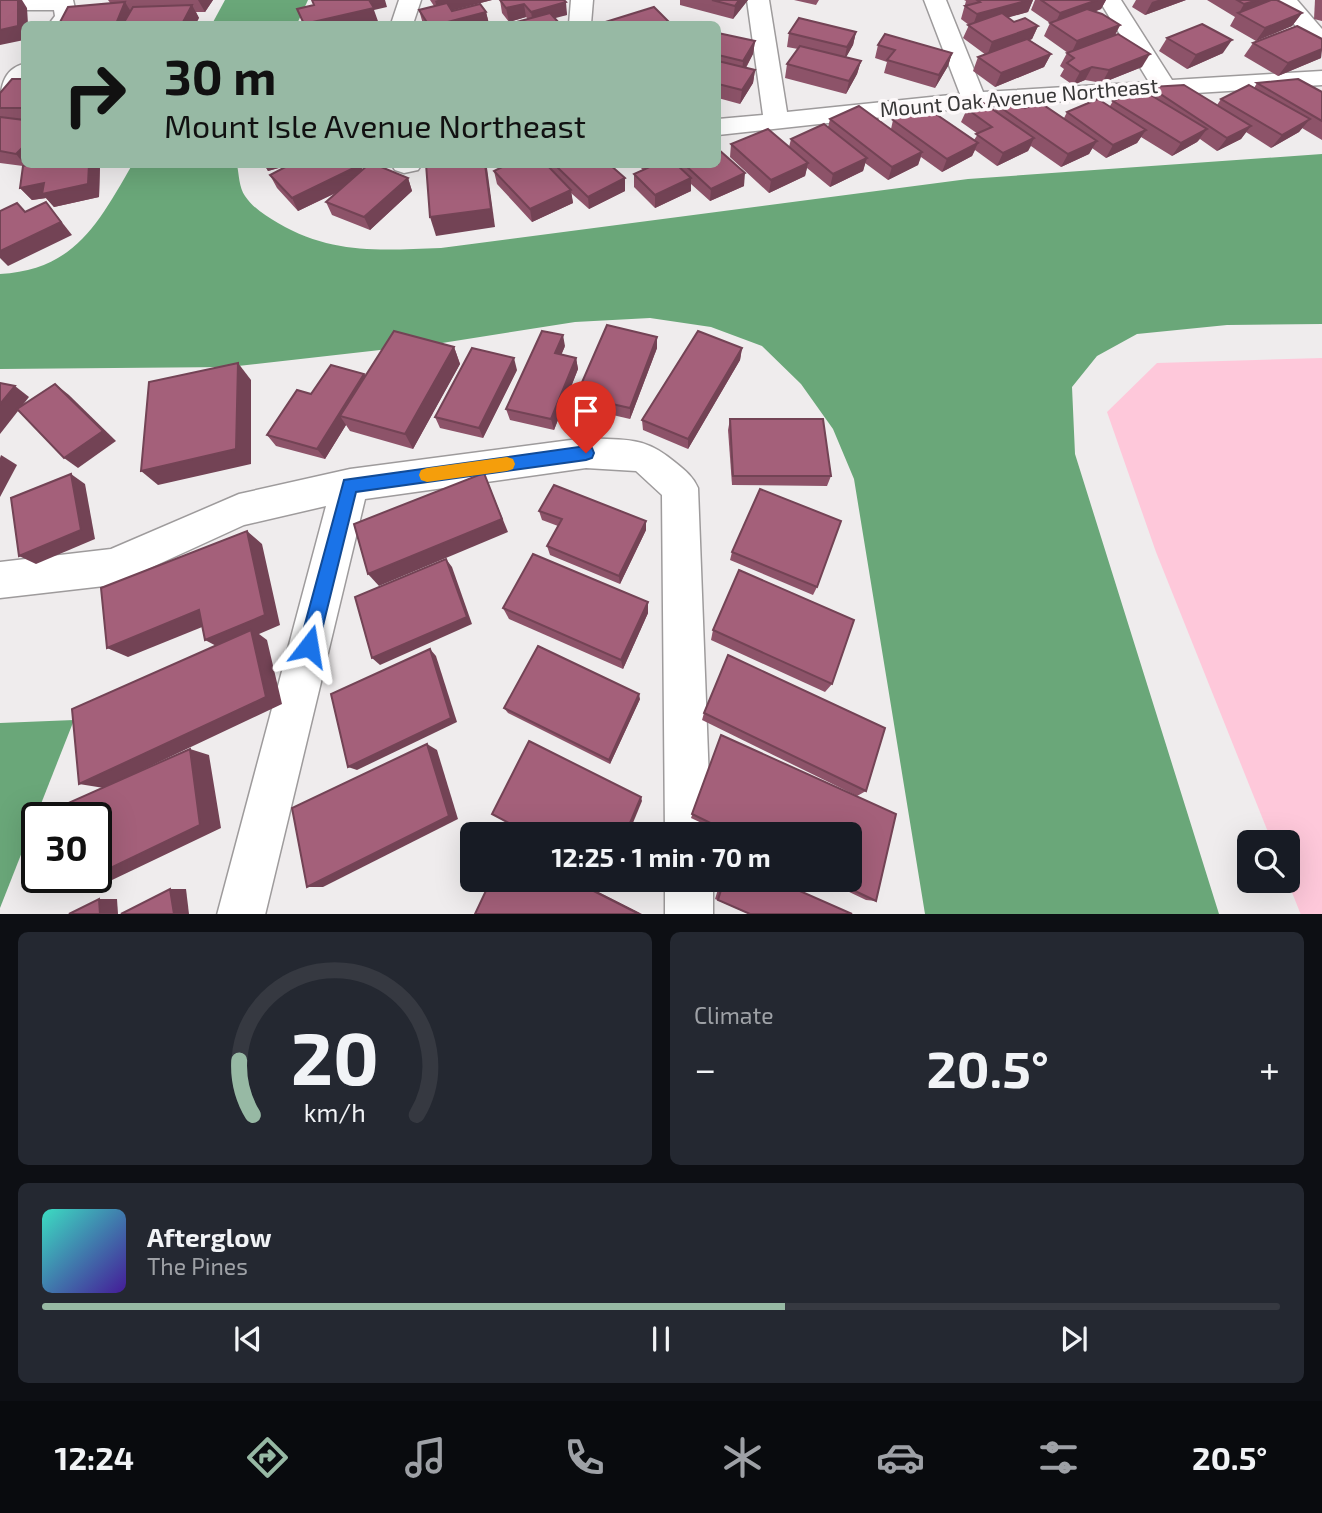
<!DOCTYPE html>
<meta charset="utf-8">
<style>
body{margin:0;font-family:"Exo 2",sans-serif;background:#242831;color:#f1f3f6;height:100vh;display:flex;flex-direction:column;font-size:26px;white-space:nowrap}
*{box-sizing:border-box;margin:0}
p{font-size:23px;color:#9ea1a6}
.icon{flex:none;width:38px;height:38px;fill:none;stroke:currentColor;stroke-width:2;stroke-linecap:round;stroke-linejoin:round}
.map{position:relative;height:914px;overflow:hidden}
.sheet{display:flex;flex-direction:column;gap:18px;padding:18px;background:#0d0f14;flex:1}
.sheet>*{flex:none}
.banner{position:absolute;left:21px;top:21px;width:700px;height:147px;border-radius:10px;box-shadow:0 7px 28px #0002;background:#97b9a4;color:#111;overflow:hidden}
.fabs{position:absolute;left:1237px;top:830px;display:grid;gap:14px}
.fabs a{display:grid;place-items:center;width:63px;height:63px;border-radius:10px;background:#171b24;box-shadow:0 7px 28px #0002;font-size:35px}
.speed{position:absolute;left:21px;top:802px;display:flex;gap:14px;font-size:35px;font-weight:700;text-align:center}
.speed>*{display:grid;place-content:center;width:91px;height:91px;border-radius:50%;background:#171b24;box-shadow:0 7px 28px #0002;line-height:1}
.speed .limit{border:4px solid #111;border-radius:10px;background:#fff;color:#111}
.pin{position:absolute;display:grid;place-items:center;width:60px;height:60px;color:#fff;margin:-72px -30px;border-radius:50% 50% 50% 0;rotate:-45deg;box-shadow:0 0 7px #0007}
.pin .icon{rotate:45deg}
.me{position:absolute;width:77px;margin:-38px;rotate:14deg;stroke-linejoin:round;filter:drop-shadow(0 0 5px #0008)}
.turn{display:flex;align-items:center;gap:24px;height:147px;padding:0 28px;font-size:32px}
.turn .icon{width:91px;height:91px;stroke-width:2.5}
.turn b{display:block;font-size:49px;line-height:60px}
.big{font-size:52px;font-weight:700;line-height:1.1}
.sheet .widget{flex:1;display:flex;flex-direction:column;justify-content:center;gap:10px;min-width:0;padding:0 24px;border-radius:10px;background:#242831}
.sheet .dial{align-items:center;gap:0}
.dial svg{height:182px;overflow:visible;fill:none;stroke:#363941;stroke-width:7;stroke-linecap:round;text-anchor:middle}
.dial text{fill:#f1f3f6;stroke:none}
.song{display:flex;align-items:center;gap:21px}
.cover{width:84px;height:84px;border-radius:10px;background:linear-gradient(135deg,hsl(170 70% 55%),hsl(260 70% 35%))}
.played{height:7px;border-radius:4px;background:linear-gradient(90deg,#97b9a4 60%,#363941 60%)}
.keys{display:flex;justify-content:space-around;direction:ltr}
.heat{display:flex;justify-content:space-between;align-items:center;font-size:38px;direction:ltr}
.sheet .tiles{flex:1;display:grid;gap:18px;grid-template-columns:1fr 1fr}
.widget:last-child{grid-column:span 2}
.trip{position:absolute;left:460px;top:822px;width:402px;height:70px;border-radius:10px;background:#171b24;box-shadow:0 7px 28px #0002;font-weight:700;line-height:70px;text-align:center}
.tabs{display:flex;height:112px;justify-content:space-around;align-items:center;background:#090b0e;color:#9ea1a6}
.tabs .icon{width:49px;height:49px}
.tabs .current{color:#97b9a4}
.tabs b{font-size:32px;color:#f1f3f6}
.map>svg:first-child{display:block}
.green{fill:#fec8da}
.water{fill:#6aa779}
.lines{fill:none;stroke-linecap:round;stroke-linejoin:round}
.street-casing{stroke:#9e9b9c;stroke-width:3}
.street{fill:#fff;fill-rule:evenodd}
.wall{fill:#8d5369}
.shaded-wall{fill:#734355}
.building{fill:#a4607a;stroke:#734355;stroke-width:2}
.route{fill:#1a73e8;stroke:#114b97;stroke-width:2}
.slow{fill:#f59e0b}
.labels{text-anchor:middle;stroke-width:7;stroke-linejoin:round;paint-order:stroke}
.far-street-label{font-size:21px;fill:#383737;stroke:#fdf9fa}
</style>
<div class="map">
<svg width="1322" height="915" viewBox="0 0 1322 915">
<rect width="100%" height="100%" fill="#efeced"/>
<path class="green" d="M1322 358V914L1301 915 1287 880 1288 842H1272L1156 552 1107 412 1157 363Z"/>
<g class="water">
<path d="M225 0H308L297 24H212Z"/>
<path d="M1322 154V324L1227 325 1137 334 1097 356 1072 387 1075 454 1219 914H925L854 479 833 429 801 384 762 346 711 327 650 318 575 322 442 343 229 367 0 369V274C75 270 99 222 132 165H237C239 174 239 188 245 196 253 208 266 216 278 223 333 255 380 250 441 248L968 179Z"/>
<path d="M74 720 0 908V723Z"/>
</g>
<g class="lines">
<g class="street-casing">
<g id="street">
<path d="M0 0H73L77 17 71 24H49L55 16 54 10H0Z"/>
<path d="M399 0H421L413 24H391Z"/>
<path d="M571 0H593L591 24H569Z"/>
<path d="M747 0H769L787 112 960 94 924 0H946L983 92 1149 82 1099 0H1121L1172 80 1322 71V85L974 107 718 135V119L763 115Z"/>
<path d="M1274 0H1297L1322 29V50L1314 48Z"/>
<path d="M24 64C26 82 21 104 0 109 0 90 2 69 24 64Z"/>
<path d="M391 164H422L418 170 404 173 395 170Z"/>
<path d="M586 438C627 441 643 435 676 463 686 471 693 477 698 488L711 835H665L662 495 636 471 586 468 365 499 265 915H217L326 506 244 525 113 585 0 598V562L111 549 239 494 350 469Z"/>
<rect x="665" y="880" width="48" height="35"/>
</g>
</g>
<use href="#street" class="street"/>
</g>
<g class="wall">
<path d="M108 0H213L205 12H196L199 18 59 24 111 4Z"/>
<path d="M430 0H492L452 10 486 12 489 24H423L419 10 434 6Z"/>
<path d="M500 0H564L567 15 528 19 526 17 509 22 502 13Z"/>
<path d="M680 0H748L733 19 680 5Z"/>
<path d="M794 0H819L816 5Z"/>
<path d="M964 0H1033L1028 12 1008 17 1014 22 1038 26 1032 39 1030 40 1051 54 1044 67 995 87 973 71 978 57 986 55 963 38 969 25 961 19 966 1Z"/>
<path d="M1035 0H1106L1101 9 1094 12 1120 25 1115 35 1142 67 1102 83 1085 80 1073 85 1060 76 1064 69 1060 66 1067 53H1068L1044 36 1050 23 1031 10Z"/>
<path d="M1136 0H1186L1145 15 1132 7Z"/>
<path d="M1207 0H1277L1302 13 1292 26 1256 41 1230 26 1235 17Z"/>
<path d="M1315 0H1322V21L1314 19Z"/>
<path d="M856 32 853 45 846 57 861 61 857 74 846 94 785 78 787 64 798 49 787 47 789 33Z"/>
<path d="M718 33 755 41 753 54 746 68 755 70 753 83 740 104 718 98Z"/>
<path d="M1167 38 1223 53 1187 69 1159 51Z"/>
<path d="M1322 39 1321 58 1278 76 1244 56 1253 43Z"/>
<path d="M878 45 952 53 948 66 935 88 884 73 887 62 875 58Z"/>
<path d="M24 79V164H100L99 197 54 207 46 198 32 200 20 188 23 166 0 163V93Z"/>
<path d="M1257 83 1322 92V140L1302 128 1299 132 1271 148 1246 132 1241 139 1217 151 1200 139 1197 142 1172 156 1141 137 1137 143 1106 158 1092 148 1089 154 1061 167 1031 146 1028 151 997 166 975 150 972 156 942 172 921 157 918 165 888 180 865 163 863 171 830 187 807 168 805 176 769 193 730 157 731 144 789 147 791 139 828 127 830 119 891 129 893 120 974 140 978 134 961 122 967 109 995 111 997 105 1025 108 1064 118 1067 112 1110 106 1113 101 1147 93 1150 87 1217 105 1221 99 1254 88Z"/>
<path d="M264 164H360L363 170 369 164H374L408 178 412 191 370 230 332 215 326 202 338 192 298 211 277 188 270 175 290 165 268 171Z"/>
<path d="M549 164H609L625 178V191L589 209 571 193 573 203 532 222 497 184 494 171 550 168Z"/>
<path d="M637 164H718L744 186 710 201 691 184V191L655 208 634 187V174L643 170Z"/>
<path d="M657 337V348L630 419 578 407 576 396Z"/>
<path d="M565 346 561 355 576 358 578 369 554 430 510 420 506 409Z"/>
<path d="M454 347 460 364 413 449 350 431 346 425 325 459 276 446 267 435 311 394 364 374 365 376Z"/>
<path d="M742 348 740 360 688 449 643 430 642 420Z"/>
<path d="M517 370 483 438 440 428 435 417Z"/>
<path d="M730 419 831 476 827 486 732 485 728 430Z"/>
<path d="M539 511 646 521V530L620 584 550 555 547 546 558 526 542 520Z"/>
<path d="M732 552 817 587 813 595 730 560Z"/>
<path d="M503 608 648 613 623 669 509 619Z"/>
<path d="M713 630 832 684 825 692 711 640Z"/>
<path d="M640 699 610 764 508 713 504 708Z"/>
<path d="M704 713 866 791 857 796 702 720Z"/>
<path d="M721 735 896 814 876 901 866 900 824 880H850V835H727L691 818Z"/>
<path d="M721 880H775L852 914H749L715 899Z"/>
</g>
<g class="shaded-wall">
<path d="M18 0H22L27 8 28 24H24V40L0 45V30Z"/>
<path d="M198 0H213L205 12Z"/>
<path d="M367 0H385L387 7 374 10 379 24H307Z"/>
<path d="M438 0H492L439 14 435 1Z"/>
<path d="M739 0H748L733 19 735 6Z"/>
<path d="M1029 0H1033L1028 12 972 28 977 14Z"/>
<path d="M1097 0H1106L1101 9 1054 26 1060 13Z"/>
<path d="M1158 0H1186L1145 15 1152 2Z"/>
<path d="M1258 0H1276L1239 13 1244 4Z"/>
<path d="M125 2 133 15 130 24H116Z"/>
<path d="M566 2 567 15 533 24 531 12Z"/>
<path d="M524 4 526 17 509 22 506 8Z"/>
<path d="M192 5 199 18 196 24H182Z"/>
<path d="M486 12 489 24H440Z"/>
<path d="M1302 13 1292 26 1256 41 1265 28Z"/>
<path d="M1120 25 1113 39 1071 54 1077 41Z"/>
<path d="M1038 26 1032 39 987 56 992 42Z"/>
<path d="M856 32 853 45 844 61 847 47Z"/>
<path d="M1232 40 1223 53 1187 69 1196 55Z"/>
<path d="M755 41 753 54 742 74 743 61Z"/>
<path d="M1322 49 1321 58 1278 76 1288 63Z"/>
<path d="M952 53 948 66 935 88 939 75Z"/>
<path d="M1051 54 1044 67 995 87 1001 73Z"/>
<path d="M1150 54 1142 67 1102 83 1109 70Z"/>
<path d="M861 61 857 74 846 94 849 81Z"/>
<path d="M1092 67 1085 80 1073 85 1080 72Z"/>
<path d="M755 70 753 83 740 104 742 90Z"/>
<path d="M1310 119 1299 132 1271 148 1282 135Z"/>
<path d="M1251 126 1241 139 1217 151 1227 138Z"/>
<path d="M1207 129 1197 142 1172 156 1181 143Z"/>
<path d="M1146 130 1137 143 1106 158 1113 145Z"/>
<path d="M1034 138 1028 151 997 166 1003 153Z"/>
<path d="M1097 141 1089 154 1061 167 1068 154Z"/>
<path d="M978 143 972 156 942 172 947 159Z"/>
<path d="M24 146V164L16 154Z"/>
<path d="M922 152 918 165 888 180 892 167Z"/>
<path d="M867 158 863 171 830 187 833 174Z"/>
<path d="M808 163 805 176 769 193 771 180Z"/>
<path d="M89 164 100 165 99 197 54 207 46 198 32 200 20 188Z"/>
<path d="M264 164H292L268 171Z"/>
<path d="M485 164H486L487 168 495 227 436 236 430 217Z"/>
<path d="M360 165 366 178 298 211 292 198Z"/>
<path d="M745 173 744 186 710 201 711 189Z"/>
<path d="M408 178 412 191 370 230 364 217Z"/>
<path d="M625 178V191L589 209 588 197Z"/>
<path d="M691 178V191L655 208V195Z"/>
<path d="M571 190 573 203 532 222 530 209Z"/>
<path d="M46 202 72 235 8 266 0 258V251Z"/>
<path d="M563 335 565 346 557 365 555 353Z"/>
<path d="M657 337V348L630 419V408Z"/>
<path d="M454 347 460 364 413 449 405 434Z"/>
<path d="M742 348 740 360 688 449V439Z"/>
<path d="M514 358 517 370 483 438 479 428Z"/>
<path d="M576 358 578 369 554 430 551 419Z"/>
<path d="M238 363 251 380V464L158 485 141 471Z"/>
<path d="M364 374 371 385 340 416 346 425 325 459 317 449Z"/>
<path d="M55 384 69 395 116 441 78 468 64 458Z"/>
<path d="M15 386 29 397 0 434V404Z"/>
<path d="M1 455 17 465 0 497V458Z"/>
<path d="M484 473 508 532 379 586 368 574Z"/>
<path d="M71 474 85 484 95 539 36 564 19 556Z"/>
<path d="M646 521V530L620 584 619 576Z"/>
<path d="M247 531 262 544 280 625 259 634 267 640 282 704 104 788 79 784 222 649 205 640Z"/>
<path d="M446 559 452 567 472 624 380 665 372 658Z"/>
<path d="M648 602V613L623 669 621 660Z"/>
<path d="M199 610 217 621 128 657 107 648Z"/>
<path d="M430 649 436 656 457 722 357 770 348 767Z"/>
<path d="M639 694 640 699 610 764 609 760Z"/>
<path d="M427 744 437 750 458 819 323 887H307Z"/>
<path d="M190 749 209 755 221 828 89 891H62L92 877H96V875Z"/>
<path d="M641 797 642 801 628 835H625Z"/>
<path d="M572 880H575L642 914H639Z"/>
<path d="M170 889H186L189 914H174Z"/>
<path d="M99 899H117L118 914H100Z"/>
</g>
<g class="building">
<path d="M0 0H18V26L0 30Z"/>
<path d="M312 0H369L374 8 304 24 297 9 314 5Z"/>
<path d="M500 0H564L566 2 531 12 524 4 506 8Z"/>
<path d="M712 0H739L735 6Z"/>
<path d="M977 0H1029L977 14 965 6 980 2Z"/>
<path d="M1041 0H1097L1060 13Z"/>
<path d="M1237 0H1258L1244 4Z"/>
<path d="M1271 0H1277L1302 13 1265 28 1238 13Z"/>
<path d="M125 2 116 24H59L68 7Z"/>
<path d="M447 3 452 11 480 4 486 12 440 24H428L419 10Z"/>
<path d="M192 5 182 24H123L133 7Z"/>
<path d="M654 7 671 24H599Z"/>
<path d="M1087 9 1102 14 1120 25 1077 41 1050 23Z"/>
<path d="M550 13 560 24H509Z"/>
<path d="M1002 13 1014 22 1025 18 1038 26 992 42 968 25Z"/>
<path d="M799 18 856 32 847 47 789 33Z"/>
<path d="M468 22 470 24H457Z"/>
<path d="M1202 24 1232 40 1196 55 1167 38Z"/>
<path d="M1297 26 1322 39V49L1288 63 1253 43Z"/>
<path d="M718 33 755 41 743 61 718 55Z"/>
<path d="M885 34 952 53 939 75 887 60 895 50 878 45Z"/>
<path d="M1118 34 1150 54 1109 70 1092 67 1080 72 1067 63 1074 58 1067 53Z"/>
<path d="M1027 39 1051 54 1001 73 978 57Z"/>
<path d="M800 46 861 61 849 81 787 64Z"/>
<path d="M718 61 755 70 742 90 718 84Z"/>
<path d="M12 79H24V108H0V93Z"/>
<path d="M1298 79 1322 92V121L1257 83Z"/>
<path d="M1184 85 1251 126 1227 138 1150 87Z"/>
<path d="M1249 85 1310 119 1282 135 1221 99Z"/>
<path d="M1139 88 1207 129 1181 143 1113 101Z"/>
<path d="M1011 98 1025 108 1039 102 1097 141 1068 154 997 105Z"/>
<path d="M1098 99 1146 130 1113 145 1067 112Z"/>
<path d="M982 102 1034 138 1003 153 976 134 992 127 967 109Z"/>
<path d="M859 106 922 152 892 167 830 119Z"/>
<path d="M924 106 978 143 947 159 893 120Z"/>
<path d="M0 117 24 120V146L16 154 0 151Z"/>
<path d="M824 124 867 158 833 174 791 139Z"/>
<path d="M768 129 808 163 771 180 731 144Z"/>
<path d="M718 149 745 173 711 189 684 164H718Z"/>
<path d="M30 164H89L88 184 42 194 44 183 20 188 23 166Z"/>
<path d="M291 164H360V165L292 198 270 175Z"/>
<path d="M369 164H374L408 178 364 217 326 202Z"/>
<path d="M426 164H485L491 209 430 217Z"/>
<path d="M508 164H546L571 190 530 209 494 171Z"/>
<path d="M554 164H609L625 178 588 197Z"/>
<path d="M650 164H676L691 178 655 195 634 174 652 166Z"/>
<path d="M46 202 61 222 0 251V211L17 203 25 212Z"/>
<path d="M607 325 657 337 630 408 576 396Z"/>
<path d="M394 331 454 347 405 434 340 416Z"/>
<path d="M542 331 563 335 555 353 576 358 551 419 506 409Z"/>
<path d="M698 331 742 348 688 439 642 420Z"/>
<path d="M472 348 514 358 479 428 435 417Z"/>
<path d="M238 363 236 449 141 471 149 382Z"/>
<path d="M331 365 364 374 317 449 267 435 297 390 311 394Z"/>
<path d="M0 383 15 386 0 404Z"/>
<path d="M55 384 103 431 64 458 17 409Z"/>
<path d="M730 419H823L831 476H733Z"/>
<path d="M484 473 502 519 368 574 354 524Z"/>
<path d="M71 474 81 530 19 556 11 498Z"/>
<path d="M554 485 646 521 619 576 547 546 562 519 539 511Z"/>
<path d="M760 489 841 521 817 587 732 552Z"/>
<path d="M247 531 265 615 205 640 199 610 107 648 101 588Z"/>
<path d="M533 554 648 602 621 660 503 608Z"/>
<path d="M446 559 467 617 372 658 355 597Z"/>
<path d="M739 570 854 620 832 684 713 630Z"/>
<path d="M251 630 266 697 79 784 72 709Z"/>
<path d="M538 646 639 694 609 760 504 708Z"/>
<path d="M430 649 451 718 348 767 331 694Z"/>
<path d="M728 655 885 728 866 791 704 713Z"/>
<path d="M721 735 896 814 876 901 832 880H850V835H735L692 814Z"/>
<path d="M529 741 641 797 625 835H531L492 814Z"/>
<path d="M427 744 449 816 307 887 292 808Z"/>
<path d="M190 749 200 825 96 875V817H58L57 808Z"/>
<path d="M61 877H92L62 891Z"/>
<path d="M491 880H572L639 914H475Z"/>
<path d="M724 880H775L852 914H750L718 900Z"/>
<path d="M170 889 174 914H121Z"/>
<path d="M99 899 100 914H69Z"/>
</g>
<path class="route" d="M586 446 592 448 594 453 592 458 586 460 356 492 318 646 315 653 309 655 302 653 299 646 344 480Z"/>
<path class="slow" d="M507 457 513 459 515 464 513 469 507 471 427 482 421 480 419 475 421 470 427 468Z"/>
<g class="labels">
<g class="far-street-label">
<text transform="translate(1019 98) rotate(-5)" y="7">Mount Oak Avenue Northeast</text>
</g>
</g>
</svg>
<div class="fabs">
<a><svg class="icon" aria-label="search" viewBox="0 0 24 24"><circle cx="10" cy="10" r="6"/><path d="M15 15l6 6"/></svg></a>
</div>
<div class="speed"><div class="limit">30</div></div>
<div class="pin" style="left:586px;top:453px;background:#d93025"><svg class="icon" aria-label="arrive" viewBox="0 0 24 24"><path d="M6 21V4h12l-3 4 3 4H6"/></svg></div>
<svg class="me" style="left:309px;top:646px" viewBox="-20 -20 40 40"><path d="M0-17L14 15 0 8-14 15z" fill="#1a73e8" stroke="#fff" stroke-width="4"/></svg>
<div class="trip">12:25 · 1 min · 70 m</div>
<div class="banner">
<div class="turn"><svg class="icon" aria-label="right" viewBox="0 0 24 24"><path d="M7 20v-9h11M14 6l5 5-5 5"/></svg><div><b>30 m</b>Mount Isle Avenue Northeast</div></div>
</div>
</div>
<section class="sheet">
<div class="tiles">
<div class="widget dial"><svg viewBox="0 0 100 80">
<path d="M14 69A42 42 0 1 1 86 69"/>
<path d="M14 69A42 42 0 0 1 8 45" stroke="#97b9a4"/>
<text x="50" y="56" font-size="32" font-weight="700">20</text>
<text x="50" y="72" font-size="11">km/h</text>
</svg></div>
<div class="widget"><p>Climate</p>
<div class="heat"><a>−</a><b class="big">20.5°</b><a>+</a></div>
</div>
<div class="widget">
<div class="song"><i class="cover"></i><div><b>Afterglow</b><p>The Pines</p></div></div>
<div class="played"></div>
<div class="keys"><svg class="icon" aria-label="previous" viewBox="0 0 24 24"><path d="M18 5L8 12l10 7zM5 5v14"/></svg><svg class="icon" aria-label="pause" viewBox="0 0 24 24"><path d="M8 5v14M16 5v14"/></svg><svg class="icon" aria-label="next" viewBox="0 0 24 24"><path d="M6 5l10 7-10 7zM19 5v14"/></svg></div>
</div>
</div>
</section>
<nav class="tabs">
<b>12:24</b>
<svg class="icon current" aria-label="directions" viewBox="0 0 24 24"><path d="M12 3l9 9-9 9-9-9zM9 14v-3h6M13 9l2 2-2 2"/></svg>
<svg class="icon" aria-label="music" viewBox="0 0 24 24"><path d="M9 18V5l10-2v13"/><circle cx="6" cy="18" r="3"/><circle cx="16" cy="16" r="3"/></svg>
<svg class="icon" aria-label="phone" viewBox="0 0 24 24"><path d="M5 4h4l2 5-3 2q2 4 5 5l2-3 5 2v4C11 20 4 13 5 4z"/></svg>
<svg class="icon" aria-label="climate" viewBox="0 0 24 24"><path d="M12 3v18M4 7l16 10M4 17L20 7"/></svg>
<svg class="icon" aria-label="car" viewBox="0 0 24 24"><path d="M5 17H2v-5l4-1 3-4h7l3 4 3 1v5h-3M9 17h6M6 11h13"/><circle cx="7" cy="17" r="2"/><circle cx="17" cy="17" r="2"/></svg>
<svg class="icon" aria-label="filters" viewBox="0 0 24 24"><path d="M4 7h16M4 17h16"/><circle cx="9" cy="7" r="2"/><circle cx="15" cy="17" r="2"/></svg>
<b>20.5°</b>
</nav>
